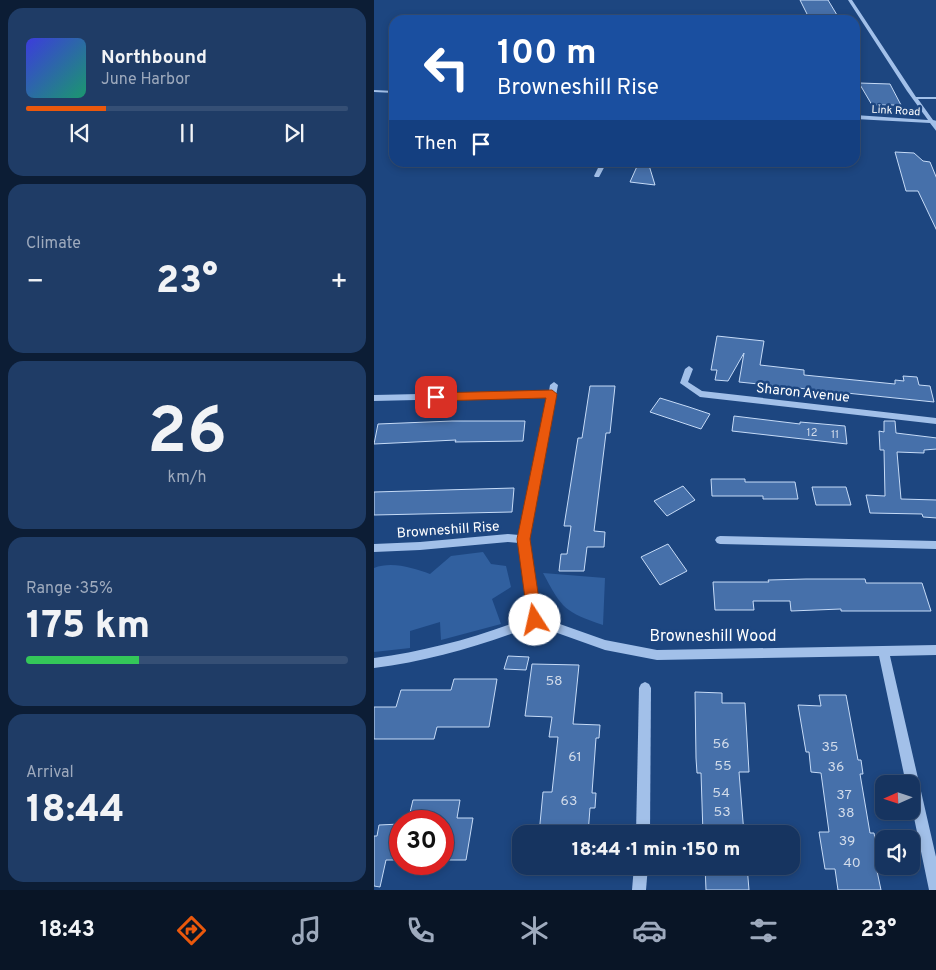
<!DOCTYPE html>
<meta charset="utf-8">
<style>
body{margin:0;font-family:Overpass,sans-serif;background:#1f3c66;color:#f1f3f6;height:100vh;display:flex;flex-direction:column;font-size:19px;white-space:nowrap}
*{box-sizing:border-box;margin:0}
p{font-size:16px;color:#9eaabd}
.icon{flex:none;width:28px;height:28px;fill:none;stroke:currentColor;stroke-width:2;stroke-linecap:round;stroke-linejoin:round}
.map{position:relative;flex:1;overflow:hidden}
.side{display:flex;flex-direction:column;gap:8px;padding:8px;background:#0c1d35;width:374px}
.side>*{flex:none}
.banner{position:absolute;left:15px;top:15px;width:471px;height:152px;border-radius:15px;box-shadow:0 2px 8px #0003,0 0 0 1px #354f75;background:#1a4fa0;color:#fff;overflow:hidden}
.needle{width:32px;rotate:267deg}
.controls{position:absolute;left:501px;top:775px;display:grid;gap:10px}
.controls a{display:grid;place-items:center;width:45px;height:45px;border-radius:10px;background:#163460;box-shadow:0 2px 8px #0003,0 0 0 1px #354f75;font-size:25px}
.speed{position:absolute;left:15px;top:810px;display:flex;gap:10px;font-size:25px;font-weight:700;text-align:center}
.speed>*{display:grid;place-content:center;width:65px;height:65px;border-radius:50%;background:#163460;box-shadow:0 2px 8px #0003,0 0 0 1px #354f75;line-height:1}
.speed .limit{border:8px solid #d22;background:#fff;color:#111}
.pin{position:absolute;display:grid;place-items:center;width:42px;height:42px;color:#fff;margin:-21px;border-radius:10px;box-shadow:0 2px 8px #0006}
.me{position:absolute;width:55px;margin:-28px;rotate:350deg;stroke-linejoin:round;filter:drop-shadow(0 0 4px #0008)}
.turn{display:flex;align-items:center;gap:18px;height:105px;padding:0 25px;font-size:22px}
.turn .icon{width:65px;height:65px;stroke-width:2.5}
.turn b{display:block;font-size:35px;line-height:42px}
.then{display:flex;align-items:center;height:48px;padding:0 25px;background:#0003;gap:10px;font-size:19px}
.big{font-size:38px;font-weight:800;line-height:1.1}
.side .card{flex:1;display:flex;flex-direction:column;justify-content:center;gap:8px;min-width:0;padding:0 18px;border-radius:15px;background:#1f3c66}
.side .dial{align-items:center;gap:0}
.dial b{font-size:65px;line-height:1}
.song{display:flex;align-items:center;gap:15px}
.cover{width:60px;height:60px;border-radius:8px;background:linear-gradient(135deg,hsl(240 70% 55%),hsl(160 70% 35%))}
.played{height:5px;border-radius:2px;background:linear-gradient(90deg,#ea580c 25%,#354f75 25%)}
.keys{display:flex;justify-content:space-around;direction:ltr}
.heat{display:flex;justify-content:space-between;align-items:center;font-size:28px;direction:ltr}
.charge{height:8px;border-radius:4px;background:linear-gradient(90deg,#34c759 35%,#354f75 0)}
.trip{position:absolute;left:138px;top:825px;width:288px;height:50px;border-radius:15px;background:#163460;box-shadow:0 2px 8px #0003,0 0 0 1px #354f75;font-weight:800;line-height:50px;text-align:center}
.tab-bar{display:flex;height:80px;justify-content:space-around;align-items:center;background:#091526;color:#9eaabd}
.tab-bar .icon{width:35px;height:35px}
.tab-bar .current{color:#ea580c}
.tab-bar b{font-size:22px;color:#f1f3f6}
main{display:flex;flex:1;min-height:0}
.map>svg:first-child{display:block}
.green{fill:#31609f}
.building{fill:#4670aa;stroke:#c6dbf7}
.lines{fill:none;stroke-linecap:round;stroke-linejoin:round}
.minor{fill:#a2c0e9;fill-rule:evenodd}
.route{fill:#ea580c;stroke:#983908}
.labels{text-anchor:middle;stroke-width:5;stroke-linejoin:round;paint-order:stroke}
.far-street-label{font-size:11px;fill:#fff;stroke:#1d4680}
.number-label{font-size:11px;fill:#d1dbea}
.street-label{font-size:14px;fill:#fff;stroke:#1d4680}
.near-number-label{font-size:14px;fill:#d1dbea}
.near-street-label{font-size:16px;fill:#fff;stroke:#1d4680}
</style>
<main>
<section class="side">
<div class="card">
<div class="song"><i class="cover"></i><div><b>Northbound</b><p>June Harbor</p></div></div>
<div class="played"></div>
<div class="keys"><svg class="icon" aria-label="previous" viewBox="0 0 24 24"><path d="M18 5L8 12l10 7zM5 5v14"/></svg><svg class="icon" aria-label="pause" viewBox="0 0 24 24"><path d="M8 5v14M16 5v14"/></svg><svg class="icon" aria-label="next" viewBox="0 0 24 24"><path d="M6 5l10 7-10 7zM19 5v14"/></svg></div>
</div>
<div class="card"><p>Climate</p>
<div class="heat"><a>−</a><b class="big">23°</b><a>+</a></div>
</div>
<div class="card dial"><b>26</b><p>km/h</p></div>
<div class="card"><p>Range · 35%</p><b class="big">175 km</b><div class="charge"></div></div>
<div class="card"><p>Arrival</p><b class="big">18:44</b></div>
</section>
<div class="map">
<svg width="563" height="890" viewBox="0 0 563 890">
<rect width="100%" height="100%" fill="#1d4680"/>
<g class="green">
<path d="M109 552 117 564 132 566 137 587 118 599 127 624 67 640 66 622 36 631V648L0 652V568C18 561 39 568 56 574L77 556Z"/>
<path d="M169 573 231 578 229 625C191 612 188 609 169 573Z"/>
</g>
<g class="building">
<path d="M426 0H454L466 20H436Z"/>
<path d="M485 83 516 84 527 105H498Z"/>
<path d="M521 152 540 153 549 161 556 162 563 179V231L544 191H532Z"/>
<path d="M265 162H274L281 185 256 182Z"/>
<path d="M343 336 390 341 386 365 430 370V375L521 384V380L530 381 529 376 543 377 545 385 556 386 560 402 365 382 370 353 354 381 341 380 343 370H337Z"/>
<path d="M216 386H241L236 433H232L220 531 231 532 230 547H213L210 571H185L187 554H193L197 526H190L194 501 204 438H208Z"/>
<path d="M286 398 315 407 336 414 327 429 276 412Z"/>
<path d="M360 416 426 424V422L471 426 473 444 358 431Z"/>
<path d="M78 421H151L149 441 81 442 82 440 0 444 4 424Z"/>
<path d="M510 421H521L522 433 563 438V449L550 450V453L523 452 527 499 563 500V518L549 517 548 514 496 513 492 495 511 496 510 450H506L505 431 510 432Z"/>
<path d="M337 479H371V482H421L424 499H389V496H338Z"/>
<path d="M309 486 321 500 293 516 280 501Z"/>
<path d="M438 487H472L477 505H442Z"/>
<path d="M140 488 138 512 0 515V492Z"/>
<path d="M294 544 313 571 286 585 267 557Z"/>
<path d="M432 579H491L492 583H548L557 611H467V609L417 611 416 601H379L380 610H341L339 582H395L394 580Z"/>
<path d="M134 656 155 657 152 670 130 669Z"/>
<path d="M158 664 205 665 199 724 226 725 225 738H222L218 793H222L221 808H216L214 834H165L169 792H178L184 737H175L178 717 151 716Z"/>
<path d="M80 679H123L115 727H63L60 739H0V707H22L27 690H77Z"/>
<path d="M321 692 348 693V703H371L375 772H365L370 834H329L327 773H323L322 758Z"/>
<path d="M445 695H472L484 760H487L489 774H486L496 833H500L507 871H503L507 890H464L461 869H451L445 832H455L447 773 437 772 435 752H432L424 705 447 706Z"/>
<path d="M39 800H86L83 818H99L92 860H69V821H34Z"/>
<path d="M26 824V860H12L6 887 0 886V836H3L5 825Z"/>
<path d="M331 866H373L375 890H332Z"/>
</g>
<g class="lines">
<g class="minor">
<path d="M474 0H478L542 97H563V99H544L559 120 563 121V132L556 123 481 119V115L554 120 533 91Z"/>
<path d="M0 90 20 91V93L0 92Z"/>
<path d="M227 162H233L225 177H221L220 176Z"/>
<path d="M315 366 319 369 314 382 328 391 563 418V424L326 397 306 383 311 369Z"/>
<path d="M180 382 184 385 154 539 166 617 231 640 283 650 563 645V655L516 656 563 861V890H555L538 808V784H532L505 656 283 660 231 650 161 625C109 645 56 661 0 668V658C53 651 105 637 155 617L145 543 134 542 46 550 0 552V544L46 542 134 534 145 535 173 397 0 401V395L175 391 176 385Z"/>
<path d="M346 536 563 541V549L346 544 343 543 341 540 343 537Z"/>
<path d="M271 682 275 684 277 688 276 834H262L265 688 267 684Z"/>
<path d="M260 866H274L272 890H258Z"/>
</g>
</g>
<path class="route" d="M178 390 183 394 156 539 168 620 166 625 161 627 156 625 154 620 143 539 172 398 62 401 57 397 62 393Z"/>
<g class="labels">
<g class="far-street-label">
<text transform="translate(522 110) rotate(3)" y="4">Link Road</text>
</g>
<g class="number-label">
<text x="438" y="436">12</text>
<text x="461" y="438">11</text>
</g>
<g class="street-label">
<text transform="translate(429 392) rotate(6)" y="5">Sharon Avenue</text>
<text transform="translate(74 529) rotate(-4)" y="5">Browneshill Rise</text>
</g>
<g class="near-number-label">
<text x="180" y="685">58</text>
<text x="347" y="748">56</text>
<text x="456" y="751">35</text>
<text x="201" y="761">61</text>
<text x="349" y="770">55</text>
<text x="462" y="771">36</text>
<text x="347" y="797">54</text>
<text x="470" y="799">37</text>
<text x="195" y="805">63</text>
<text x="348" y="816">53</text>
<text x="472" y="817">38</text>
<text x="473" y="845">39</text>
<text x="478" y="867">40</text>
</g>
<g class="near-street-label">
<text x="339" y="641">Browneshill Wood</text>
</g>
</g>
</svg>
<div class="controls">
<a><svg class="needle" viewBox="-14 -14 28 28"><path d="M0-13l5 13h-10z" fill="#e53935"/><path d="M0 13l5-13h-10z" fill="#9eaabd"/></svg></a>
<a><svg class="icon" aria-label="sound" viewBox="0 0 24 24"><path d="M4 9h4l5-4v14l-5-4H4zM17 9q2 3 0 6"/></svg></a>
</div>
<div class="speed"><div class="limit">30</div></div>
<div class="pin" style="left:62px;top:397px;background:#d93025"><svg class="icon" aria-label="arrive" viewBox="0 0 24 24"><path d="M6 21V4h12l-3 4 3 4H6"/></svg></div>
<svg class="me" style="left:161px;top:620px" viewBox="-20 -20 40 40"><circle r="19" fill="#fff"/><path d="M0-13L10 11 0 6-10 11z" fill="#ea580c"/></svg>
<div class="trip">18:44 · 1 min · 150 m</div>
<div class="banner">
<div class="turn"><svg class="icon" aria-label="left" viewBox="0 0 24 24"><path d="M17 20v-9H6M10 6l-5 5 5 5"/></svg><div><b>100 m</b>Browneshill Rise</div></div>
<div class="then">Then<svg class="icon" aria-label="arrive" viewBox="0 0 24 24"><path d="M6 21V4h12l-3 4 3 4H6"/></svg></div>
</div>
</div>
</main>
<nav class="tab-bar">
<b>18:43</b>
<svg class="icon current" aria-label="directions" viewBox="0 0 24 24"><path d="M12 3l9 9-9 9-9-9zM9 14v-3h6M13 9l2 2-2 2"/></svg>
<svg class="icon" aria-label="music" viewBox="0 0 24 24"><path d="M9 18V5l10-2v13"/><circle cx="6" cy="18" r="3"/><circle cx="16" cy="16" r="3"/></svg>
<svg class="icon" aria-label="phone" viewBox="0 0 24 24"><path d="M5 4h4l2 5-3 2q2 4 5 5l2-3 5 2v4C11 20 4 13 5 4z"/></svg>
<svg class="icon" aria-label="climate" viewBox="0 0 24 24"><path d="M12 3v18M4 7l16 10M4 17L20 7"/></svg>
<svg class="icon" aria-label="car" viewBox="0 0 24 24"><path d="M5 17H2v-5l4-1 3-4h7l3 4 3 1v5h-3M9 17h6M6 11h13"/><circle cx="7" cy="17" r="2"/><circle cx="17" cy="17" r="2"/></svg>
<svg class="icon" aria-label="filters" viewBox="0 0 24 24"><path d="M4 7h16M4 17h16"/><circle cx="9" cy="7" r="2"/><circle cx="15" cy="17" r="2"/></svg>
<b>23°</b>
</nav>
